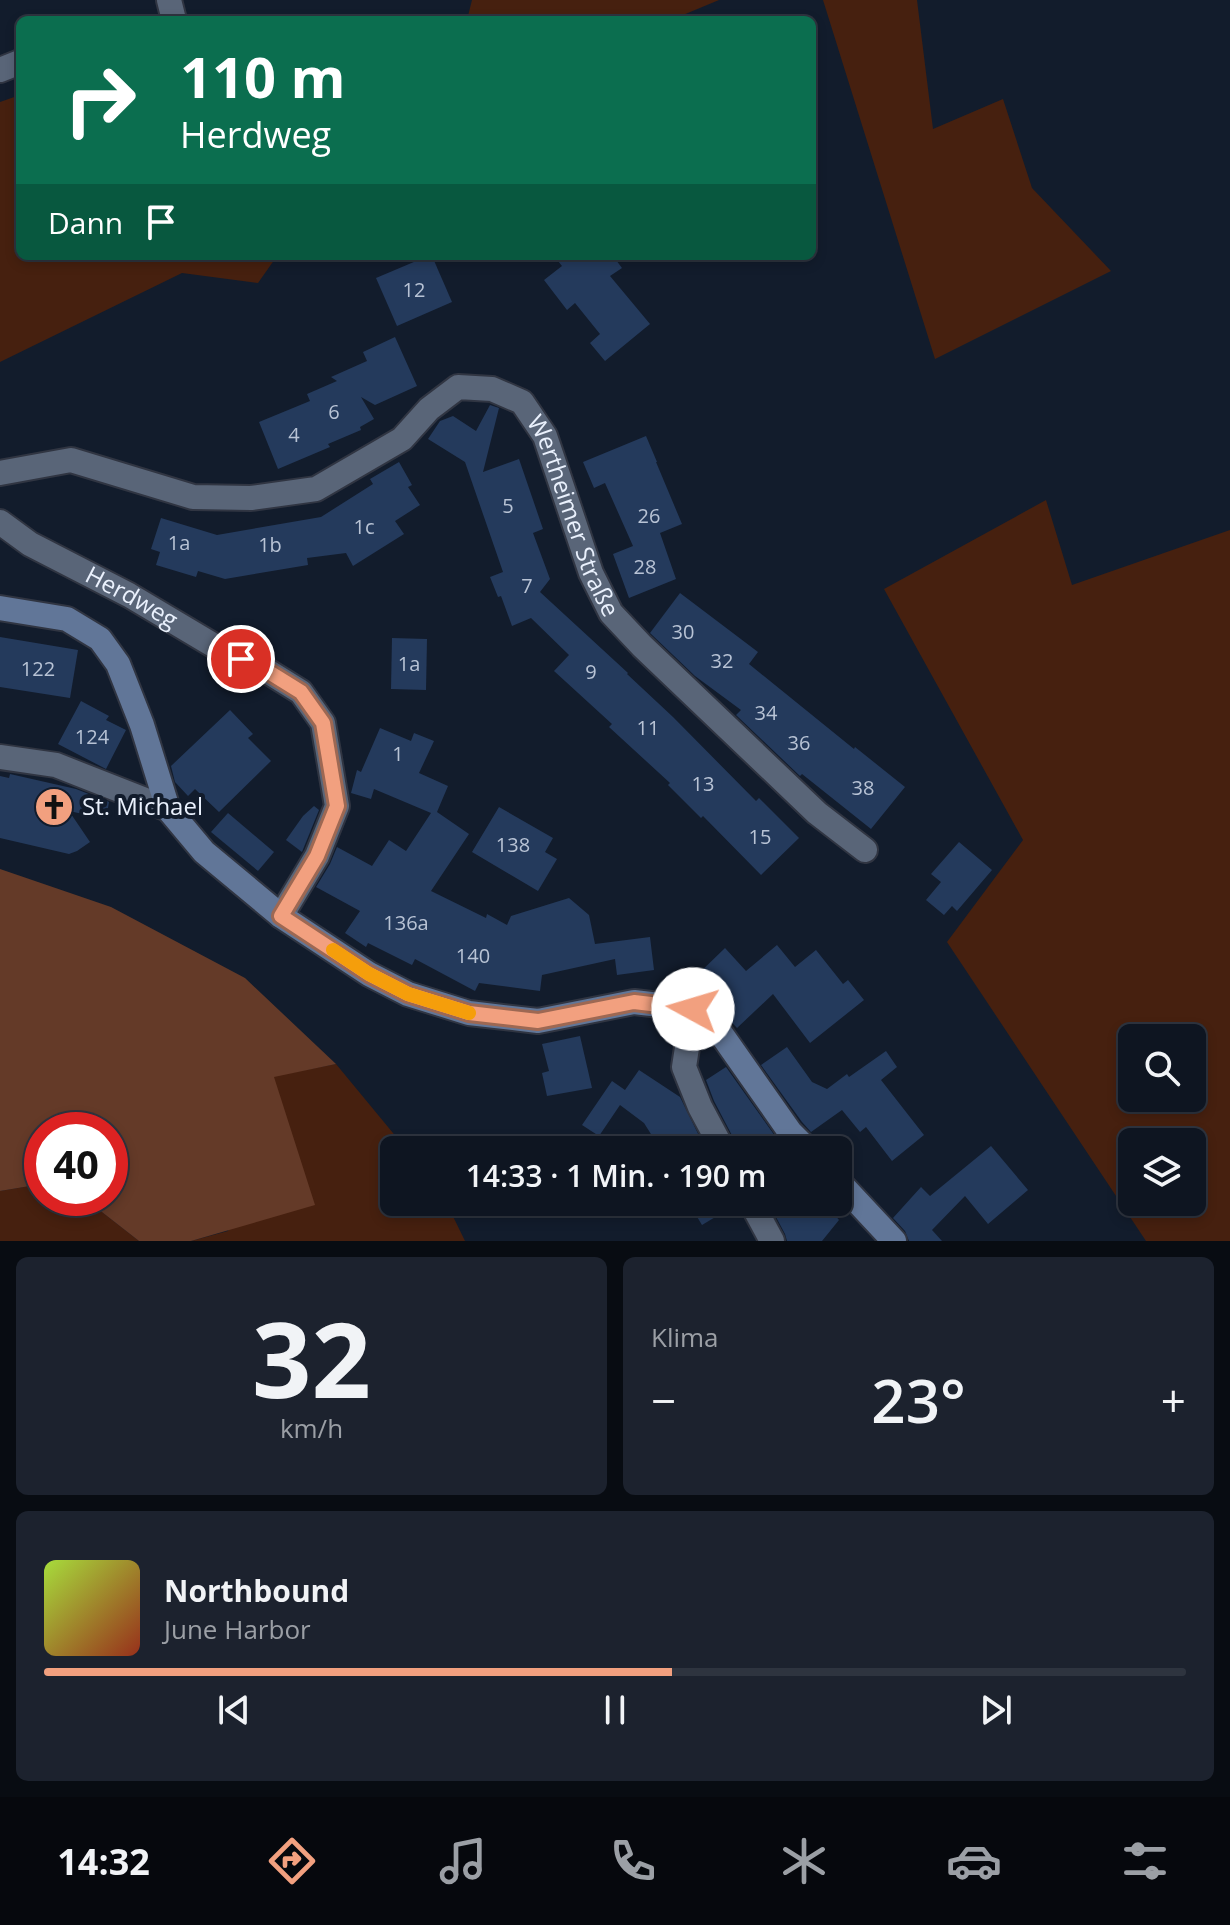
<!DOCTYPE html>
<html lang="de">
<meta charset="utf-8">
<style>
body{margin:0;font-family:"Open Sans",sans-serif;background:#1c222e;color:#f1f3f6;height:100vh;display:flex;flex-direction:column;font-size:30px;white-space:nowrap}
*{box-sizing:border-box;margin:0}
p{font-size:26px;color:#9b9fa5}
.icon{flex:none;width:44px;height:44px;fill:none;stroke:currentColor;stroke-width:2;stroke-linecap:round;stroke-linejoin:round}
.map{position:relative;height:1241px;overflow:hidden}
.drawer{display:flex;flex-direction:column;gap:16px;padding:16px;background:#080c12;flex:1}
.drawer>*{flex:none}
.top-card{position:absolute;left:16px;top:16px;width:800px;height:244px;border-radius:12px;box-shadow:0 4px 12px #0003,0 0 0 2px #2e343f;background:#0b6e4f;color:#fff;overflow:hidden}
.buttons{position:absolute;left:1118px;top:1024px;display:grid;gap:16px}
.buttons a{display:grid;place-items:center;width:88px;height:88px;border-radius:12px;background:#0e1521;box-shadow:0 4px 12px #0003,0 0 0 2px #2e343f;font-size:40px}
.speed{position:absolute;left:24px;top:1112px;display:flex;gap:16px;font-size:40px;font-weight:700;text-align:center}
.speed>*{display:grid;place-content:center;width:104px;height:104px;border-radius:50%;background:#0e1521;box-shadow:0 4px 12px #0003,0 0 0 2px #2e343f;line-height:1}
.speed .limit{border:12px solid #d22;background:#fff;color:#111}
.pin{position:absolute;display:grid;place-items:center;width:68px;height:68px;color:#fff;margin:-34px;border:4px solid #fff;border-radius:50%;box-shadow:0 2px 8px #0007}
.me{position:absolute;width:88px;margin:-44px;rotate:276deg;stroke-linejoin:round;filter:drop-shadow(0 0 6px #0008)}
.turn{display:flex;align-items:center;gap:28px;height:168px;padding:0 32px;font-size:36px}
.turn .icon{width:104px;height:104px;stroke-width:2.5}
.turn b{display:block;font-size:56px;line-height:68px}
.then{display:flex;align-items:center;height:76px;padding:0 32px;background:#0003;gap:16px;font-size:30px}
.big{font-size:60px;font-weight:600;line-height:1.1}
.drawer .card{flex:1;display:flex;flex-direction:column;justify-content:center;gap:12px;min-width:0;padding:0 28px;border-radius:12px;background:#1c222e}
.drawer .dial{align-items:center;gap:0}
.dial b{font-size:104px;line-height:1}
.song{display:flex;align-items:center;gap:24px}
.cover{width:96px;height:96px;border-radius:12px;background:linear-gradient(135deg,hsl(80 70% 55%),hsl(10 70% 35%))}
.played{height:8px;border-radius:4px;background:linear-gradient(90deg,#f2a07f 55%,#2e343f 55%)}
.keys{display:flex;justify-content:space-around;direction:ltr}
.heat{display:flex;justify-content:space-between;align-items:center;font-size:44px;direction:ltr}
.drawer .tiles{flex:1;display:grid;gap:16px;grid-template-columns:1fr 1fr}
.card:last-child{grid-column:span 2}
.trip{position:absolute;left:380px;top:1136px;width:472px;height:80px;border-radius:12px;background:#0e1521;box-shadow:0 4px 12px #0003,0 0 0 2px #2e343f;font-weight:600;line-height:80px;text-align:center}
.tabs{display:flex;height:128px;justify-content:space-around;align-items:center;background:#06080d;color:#9b9fa5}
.tabs .icon{width:56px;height:56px}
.tabs .selected{color:#f2a07f}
.tabs b{font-size:36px;color:#f1f3f6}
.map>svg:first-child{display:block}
.green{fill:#46200f;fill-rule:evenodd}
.forest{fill:#643a28}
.building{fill:#243a5c}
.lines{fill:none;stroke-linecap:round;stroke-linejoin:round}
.street-casing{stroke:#303542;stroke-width:28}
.secondary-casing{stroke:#303542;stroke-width:28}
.street{stroke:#596578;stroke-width:24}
.secondary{stroke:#617698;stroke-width:24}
.route-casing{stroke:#9d6853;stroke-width:20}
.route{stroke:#f2a07f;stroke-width:14}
.slow{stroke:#f59e0b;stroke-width:14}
.labels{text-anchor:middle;stroke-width:8;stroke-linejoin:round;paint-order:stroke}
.number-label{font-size:20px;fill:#b8c3d5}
.street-label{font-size:24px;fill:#eaf1fd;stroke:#121c2c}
.poi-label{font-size:24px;fill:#eaf1fd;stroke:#121c2c;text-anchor:start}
</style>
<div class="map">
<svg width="1230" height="1241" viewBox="0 0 1230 1241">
<rect width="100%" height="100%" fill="#121c2c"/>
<g class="green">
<path d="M472 0H719L671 20H467Z"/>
<path d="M823 0H917L933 129 1003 99 1032 188 1111 271 935 359Z"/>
<path d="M20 95V256H277L258 283 182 273 0 362V102Z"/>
<path d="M1046 500 1072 585 1230 530V1241H1146L947 942 1023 840 884 589ZM1132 1038H1192V1098H1132ZM1132 1142H1192V1202H1132Z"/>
<path d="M336 1064 407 1150H394V1202H446L465 1241H191L228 1231 274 1076Z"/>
<path d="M42 1184V1198H84L139 1241H0V1191Z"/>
</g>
<path class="forest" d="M0 869 111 907 245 978 336 1064 274 1077 315 1205 191 1241H139L84 1198H110V1130H42V1184L0 1191Z"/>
<g class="building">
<path d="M428 256H432L452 302 397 326 376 278Z"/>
<path d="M554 256H613L622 268 610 276 650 324 605 361 590 343 600 334 575 303 567 310 544 280 562 266Z"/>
<path d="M395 337 417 386 375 405 361 397 374 419 360 427 361 430 328 444 330 447 278 469 259 422 310 401 307 394 337 381 331 377 367 361 363 352Z"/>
<path d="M490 405 499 408 483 472 519 459 543 529 533 533 550 579 540 592 628 673 627 674 673 717 756 801 759 798 799 838 761 875 703 816 701 818 668 785 670 783 609 727 612 724 554 671 569 655 531 618 512 626 501 596 498 597 490 577 503 572 465 462 428 439 440 421 453 416 476 431Z"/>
<path d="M646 436 657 462H656L682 524 660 533 676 579 629 598 613 554 633 546 605 483 594 488 583 462Z"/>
<path d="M399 462 412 485 408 487 420 505 395 521 404 534 353 566 346 553 307 558 308 565 225 579 198 571 196 577 156 565 160 552 151 549 161 518 217 535 321 517 373 484 370 479Z"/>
<path d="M680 593 758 652 749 664 854 749 855 747 905 787 871 829 802 774 800 776 736 715 741 710 695 676 650 633Z"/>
<path d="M0 637 78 650 70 698 0 687Z"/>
<path d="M392 638 427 639 426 690 391 689Z"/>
<path d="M81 701 109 716 106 720 126 730 106 769 58 744Z"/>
<path d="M230 710 253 734 248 738 271 761 219 812 195 789 188 796 175 782 171 766Z"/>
<path d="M380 728 411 741 414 733 434 741 419 773 448 786 437 812 469 834 431 891 486 918 487 914 507 925 511 916 569 898 589 915 595 944 650 937 654 970 617 975 615 959 542 975 540 991 479 983 475 991 415 959 412 965 368 943 366 947 345 933 360 911 316 887 330 864 337 847 372 866 389 840 406 851 431 813 374 789 371 799 351 793 357 770 361 772Z"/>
<path d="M10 774 76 789 109 802 106 819 69 811 90 842 77 851 69 854 0 838V776L9 778Z"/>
<path d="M314 806 319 810 302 852 286 840 303 816Z"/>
<path d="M499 807 553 838 545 852 557 859 538 891 472 852Z"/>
<path d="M228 813 274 852 258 871 211 832Z"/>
<path d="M959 842 992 870 957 911 952 906 944 915 926 900 941 882 931 874Z"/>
<path d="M777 945 795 967 816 950 843 984 848 980 864 1000 810 1043 773 994 737 1028 692 980 725 948 746 971Z"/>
<path d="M580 1036 592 1088 547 1096 542 1073 549 1071 542 1044Z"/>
<path d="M787 1047 812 1082 827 1089 847 1074 849 1077 886 1051 897 1067 881 1080 924 1135 892 1161 866 1127 860 1132 842 1110 811 1132 802 1122 761 1065Z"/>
<path d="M726 1067 780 1143 769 1150H738L736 1143 714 1101 706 1080Z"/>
<path d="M639 1070 680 1097 706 1150H661L644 1123 620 1105 599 1136 582 1125 612 1081 625 1090Z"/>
<path d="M991 1146 1028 1190 988 1224 965 1196 932 1230 942 1241H909L905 1231 893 1218 921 1187 930 1196Z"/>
<path d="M688 1202H736L737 1204 702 1225Z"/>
<path d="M768 1202H824L839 1220 822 1241H787L785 1234Z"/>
</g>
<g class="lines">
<g class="street-casing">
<g id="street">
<path d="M169 0 174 20"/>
<path d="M0 70 20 62"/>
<path id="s1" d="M0 473 71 460 193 497 251 498 316 489 402 439 429 409 458 387 492 389 522 402 545 436 591 573 611 613 642 646 817 813 865 850"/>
<path id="s2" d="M0 522 30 544 129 595 218 648 264 669 301 692 323 723 337 806 317 856 281 916"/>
<path d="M0 757 56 765 168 809"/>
<path d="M693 1009 684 1067 700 1107 723 1150"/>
<path d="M751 1202 772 1241"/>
</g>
</g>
<g class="secondary-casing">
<g id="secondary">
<path d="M0 608 67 619 100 639 118 664 142 725 168 809 204 852 281 916 369 974 408 994 469 1013 538 1021 634 1002 693 1009 717 1028 790 1132 808 1150"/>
<path d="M838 1181 894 1241"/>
</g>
</g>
<use href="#street" class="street"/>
<use href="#secondary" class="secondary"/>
</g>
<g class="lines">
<g class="route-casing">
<path id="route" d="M241 659 264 669 301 692 323 723 337 806 317 856 281 916 369 974 408 994 469 1013 538 1021 634 1002 693 1009"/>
</g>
<use href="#route" class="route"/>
<path class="slow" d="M333 950 369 974 408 994 469 1013"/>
</g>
<defs>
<g id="church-disc" transform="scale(2)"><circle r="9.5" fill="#f2a07f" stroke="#121c2c"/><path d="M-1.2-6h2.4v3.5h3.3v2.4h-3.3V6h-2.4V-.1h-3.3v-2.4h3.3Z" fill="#111"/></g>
</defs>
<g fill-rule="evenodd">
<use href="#church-disc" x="54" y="807"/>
</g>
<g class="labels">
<g class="number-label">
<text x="414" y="297">12</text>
<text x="334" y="419">6</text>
<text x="294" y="442">4</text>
<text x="508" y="513">5</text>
<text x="649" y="523">26</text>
<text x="364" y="534">1c</text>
<text x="179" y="550">1a</text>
<text x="270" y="552">1b</text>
<text x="645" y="574">28</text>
<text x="527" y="593">7</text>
<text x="683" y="639">30</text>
<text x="722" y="668">32</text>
<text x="409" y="671">1a</text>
<text x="38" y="676">122</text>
<text x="591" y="679">9</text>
<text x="766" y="720">34</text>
<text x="648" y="735">11</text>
<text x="92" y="744">124</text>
<text x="799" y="750">36</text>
<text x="398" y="761">1</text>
<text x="703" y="791">13</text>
<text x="863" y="795">38</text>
<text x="760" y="844">15</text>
<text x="513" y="852">138</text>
<text x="406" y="930">136a</text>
<text x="473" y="963">140</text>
</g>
<g class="street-label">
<text dy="8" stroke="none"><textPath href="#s1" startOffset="692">Wertheimer Straße</textPath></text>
<text dy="8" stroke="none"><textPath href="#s2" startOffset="152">Herdweg</textPath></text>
</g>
<g class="poi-label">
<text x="82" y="815">St. Michael</text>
</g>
</g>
</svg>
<div class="buttons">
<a><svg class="icon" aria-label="search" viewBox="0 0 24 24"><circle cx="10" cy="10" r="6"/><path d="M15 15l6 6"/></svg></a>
<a><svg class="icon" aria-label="layers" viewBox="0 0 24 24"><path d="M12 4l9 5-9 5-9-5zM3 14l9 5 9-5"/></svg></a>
</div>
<div class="speed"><div class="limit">40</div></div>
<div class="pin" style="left:241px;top:659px;background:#d93025"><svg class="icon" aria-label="arrive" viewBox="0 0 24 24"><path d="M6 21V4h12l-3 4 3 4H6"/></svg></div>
<svg class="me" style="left:693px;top:1009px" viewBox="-20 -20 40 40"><circle r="19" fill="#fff"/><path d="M0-13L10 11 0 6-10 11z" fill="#f2a07f"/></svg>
<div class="trip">14:33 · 1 Min. · 190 m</div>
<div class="top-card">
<div class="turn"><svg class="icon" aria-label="right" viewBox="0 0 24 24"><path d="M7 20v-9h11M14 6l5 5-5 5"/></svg><div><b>110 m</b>Herdweg</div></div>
<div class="then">Dann<svg class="icon" aria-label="arrive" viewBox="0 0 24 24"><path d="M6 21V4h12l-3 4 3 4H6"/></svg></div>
</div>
</div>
<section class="drawer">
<div class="tiles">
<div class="card dial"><b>32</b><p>km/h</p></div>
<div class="card"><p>Klima</p>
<div class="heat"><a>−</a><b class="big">23°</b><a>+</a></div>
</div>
<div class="card">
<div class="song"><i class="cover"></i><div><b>Northbound</b><p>June Harbor</p></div></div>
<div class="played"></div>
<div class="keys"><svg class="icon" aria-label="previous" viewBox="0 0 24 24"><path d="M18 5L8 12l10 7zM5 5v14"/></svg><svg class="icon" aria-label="pause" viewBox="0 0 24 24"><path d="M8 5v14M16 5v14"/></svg><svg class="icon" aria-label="next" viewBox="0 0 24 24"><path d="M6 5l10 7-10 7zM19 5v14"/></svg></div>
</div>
</div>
</section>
<nav class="tabs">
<b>14:32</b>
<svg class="icon selected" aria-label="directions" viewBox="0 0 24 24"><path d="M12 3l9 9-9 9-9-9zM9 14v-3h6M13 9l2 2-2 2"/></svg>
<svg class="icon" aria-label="music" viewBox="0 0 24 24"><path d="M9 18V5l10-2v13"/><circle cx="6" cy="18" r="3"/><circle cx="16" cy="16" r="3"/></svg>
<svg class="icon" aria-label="phone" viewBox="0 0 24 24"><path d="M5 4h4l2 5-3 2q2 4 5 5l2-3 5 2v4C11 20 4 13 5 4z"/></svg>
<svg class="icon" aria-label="climate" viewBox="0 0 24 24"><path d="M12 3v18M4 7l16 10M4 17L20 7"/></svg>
<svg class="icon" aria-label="car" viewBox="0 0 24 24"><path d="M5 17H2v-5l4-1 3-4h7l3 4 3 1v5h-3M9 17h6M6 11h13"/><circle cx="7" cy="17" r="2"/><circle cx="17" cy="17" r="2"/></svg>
<svg class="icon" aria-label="filters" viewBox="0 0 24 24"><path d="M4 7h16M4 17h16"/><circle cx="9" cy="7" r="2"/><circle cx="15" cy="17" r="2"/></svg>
</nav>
